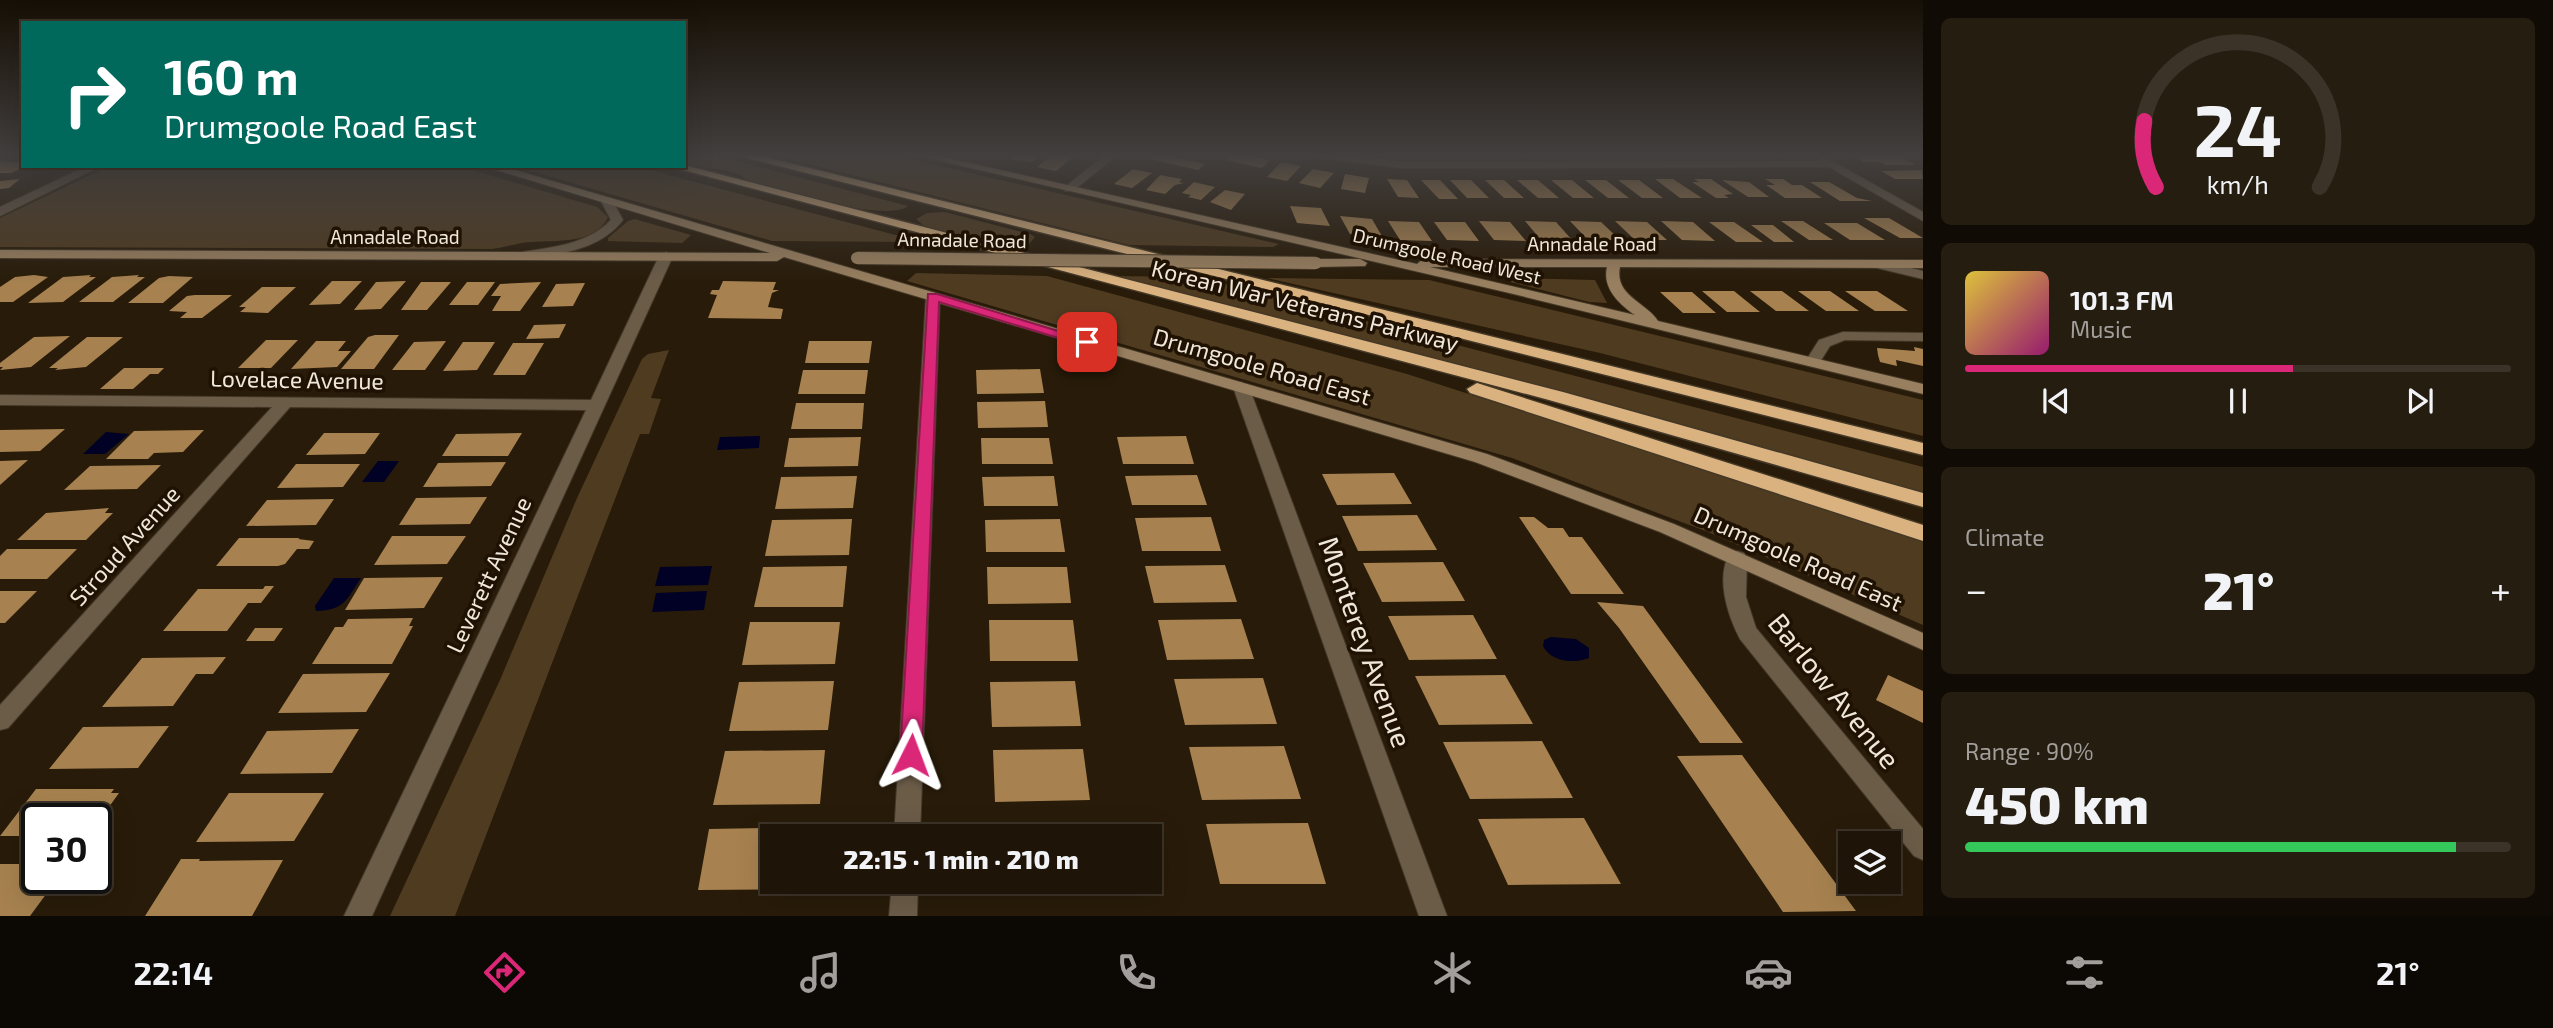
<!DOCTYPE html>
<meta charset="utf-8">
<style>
body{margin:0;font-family:"Exo 2",sans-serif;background:#261d11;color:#f1f3f6;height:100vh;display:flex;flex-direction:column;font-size:26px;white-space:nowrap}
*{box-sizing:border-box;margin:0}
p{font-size:23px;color:#a19e9b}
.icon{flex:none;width:38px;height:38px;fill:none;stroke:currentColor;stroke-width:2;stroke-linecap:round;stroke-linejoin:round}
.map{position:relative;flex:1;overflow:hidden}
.details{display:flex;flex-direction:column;gap:18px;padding:18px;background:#100b04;width:630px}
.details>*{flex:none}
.guide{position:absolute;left:21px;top:21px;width:665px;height:147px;border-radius:0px;box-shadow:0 7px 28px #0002,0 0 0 2px #3c3328;background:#00695c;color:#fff;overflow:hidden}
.buttons{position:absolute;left:1838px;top:831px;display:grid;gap:14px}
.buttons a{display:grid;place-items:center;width:63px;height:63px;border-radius:0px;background:#1e1407;box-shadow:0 7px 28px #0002,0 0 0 2px #3c3328;font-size:35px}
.speed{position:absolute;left:21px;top:803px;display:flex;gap:14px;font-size:35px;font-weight:700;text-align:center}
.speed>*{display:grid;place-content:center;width:91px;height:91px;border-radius:50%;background:#1e1407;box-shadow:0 7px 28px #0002,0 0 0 2px #3c3328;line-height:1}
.speed .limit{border:4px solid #111;border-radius:10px;background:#fff;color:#111}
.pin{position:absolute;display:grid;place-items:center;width:60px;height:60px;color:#fff;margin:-30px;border-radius:14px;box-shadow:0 4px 10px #0006}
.me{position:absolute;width:77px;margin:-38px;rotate:3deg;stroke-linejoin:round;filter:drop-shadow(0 0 5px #0008)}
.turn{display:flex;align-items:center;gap:24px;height:147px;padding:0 28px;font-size:32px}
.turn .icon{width:91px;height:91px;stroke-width:2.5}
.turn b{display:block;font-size:49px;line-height:60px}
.big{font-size:52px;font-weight:800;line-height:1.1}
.details .widget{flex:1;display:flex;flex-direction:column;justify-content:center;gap:10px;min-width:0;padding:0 24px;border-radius:10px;background:#261d11}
.details .dial{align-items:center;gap:0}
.dial svg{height:182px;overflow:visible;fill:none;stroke:#3c3328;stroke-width:7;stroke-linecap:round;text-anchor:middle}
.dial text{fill:#f1f3f6;stroke:none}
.song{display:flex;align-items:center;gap:21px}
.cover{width:84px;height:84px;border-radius:10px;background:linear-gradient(135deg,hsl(50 70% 55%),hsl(320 70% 35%))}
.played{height:7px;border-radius:4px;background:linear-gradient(90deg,#db2777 60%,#3c3328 60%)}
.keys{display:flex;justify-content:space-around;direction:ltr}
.heat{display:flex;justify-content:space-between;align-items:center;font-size:38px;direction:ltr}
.charge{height:10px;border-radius:5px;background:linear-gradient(90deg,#34c759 90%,#3c3328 0)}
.trip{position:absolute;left:760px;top:824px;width:402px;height:70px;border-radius:0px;background:#1e1407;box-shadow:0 7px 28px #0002,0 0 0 2px #3c3328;font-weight:800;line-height:70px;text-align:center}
.tabs{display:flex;height:112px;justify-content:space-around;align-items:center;background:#0c0803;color:#a19e9b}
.tabs .icon{width:49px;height:49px}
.tabs .on{color:#db2777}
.tabs b{font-size:32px;color:#f1f3f6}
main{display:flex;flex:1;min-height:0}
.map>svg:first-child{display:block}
.green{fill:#4f3b20}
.water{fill:#000124}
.building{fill:#a78250}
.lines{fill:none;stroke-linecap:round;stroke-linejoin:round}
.lane-casing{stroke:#443826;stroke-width:2}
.street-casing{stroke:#443826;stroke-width:2}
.secondary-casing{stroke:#443826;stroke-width:2}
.highway-casing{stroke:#443826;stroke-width:3}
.lane{fill:#6b5c48;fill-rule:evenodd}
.street{fill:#6b5c48;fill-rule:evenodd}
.secondary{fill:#987f5f;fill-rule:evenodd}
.highway{fill:#dab280;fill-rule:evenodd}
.secondary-bridge-casing{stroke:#443826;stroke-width:14;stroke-linecap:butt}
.secondary-bridge{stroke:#987f5f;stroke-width:12}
.route{fill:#db2777;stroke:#8e194d;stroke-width:2}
.labels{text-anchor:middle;stroke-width:7;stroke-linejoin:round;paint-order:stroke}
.far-street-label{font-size:19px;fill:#f0e7db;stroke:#1f1202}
.street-label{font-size:23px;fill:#f0e7db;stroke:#1f1202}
.near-street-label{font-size:28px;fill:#f0e7db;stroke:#1f1202}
</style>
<main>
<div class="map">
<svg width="1923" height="916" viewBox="0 0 1923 916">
<rect width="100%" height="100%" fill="#281b09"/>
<g class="green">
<path d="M684 155H713L908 206C889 223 777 191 751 182 746 180 742 176 737 174 721 168 701 168 684 164Z"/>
<path d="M772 155H892L1279 244 1273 247 1129 245Z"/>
<path d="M109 166H459L597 207 608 217C595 245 556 240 531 242 518 243 505 247 492 249L0 247V218Z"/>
<path d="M514 166H635L922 242 772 241Z"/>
<path d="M945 212 1030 234 1035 237 1029 244 992 243 924 226 916 219 927 213Z"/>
<path d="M635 219 638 220 691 235 682 243 608 241V238L628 221Z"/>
<path d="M916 273 1047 276 1407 374 1923 541V625L1708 532 1512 458 907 281Z"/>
<path d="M1107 276 1198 277 1923 467V494Z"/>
<path d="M1267 278 1429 280 1923 400V436L1600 353Z"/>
<path d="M1517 278 1595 280 1607 303 1589 302 1510 282Z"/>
<path d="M669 350 651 398 661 399 649 434H640L455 916H390L500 680 577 498 642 359 648 354Z"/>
</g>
<g class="water">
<path d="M106 432 129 434 105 454H83Z"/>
<path d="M760 436 759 448 717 450 720 437Z"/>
<path d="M378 461H399L384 482H362Z"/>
<path d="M712 566 708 585 655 586 660 567Z"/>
<path d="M334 578H361C346 600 345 610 316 611L315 606Z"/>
<path d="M707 591 704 610 652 612 656 593Z"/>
<path d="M1551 637 1576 639 1589 648V658C1574 664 1551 662 1543 646L1544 640Z"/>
</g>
<g class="building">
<path d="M1015 155H1039V156L1032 162 1010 159Z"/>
<path d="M1052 155H1068L1074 156 1056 171 1037 167Z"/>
<path d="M1156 155H1165L1205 164 1198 170 1150 159Z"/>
<path d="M1231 155H1243L1270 160 1262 168 1225 160Z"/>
<path d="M1852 155H1896L1916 165H1886L1880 162H1864Z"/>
<path d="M0 161 23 163V168L11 173H0Z"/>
<path d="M1281 162 1301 166 1287 181 1267 177Z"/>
<path d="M1133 169 1152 173 1132 188 1114 184Z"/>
<path d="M1313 169 1334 173 1320 188 1299 183Z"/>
<path d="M1881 171 1922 170 1923 179H1895Z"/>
<path d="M1345 174 1369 178 1365 193 1341 189Z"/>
<path d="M1160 175 1182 179 1179 182 1184 183 1175 185 1165 194 1146 190Z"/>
<path d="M20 179 9 188 0 189V181Z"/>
<path d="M1387 179 1407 180 1419 198 1398 197Z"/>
<path d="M1655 179H1673L1702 198H1680Z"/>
<path d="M1694 179H1711L1733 194 1724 195 1729 198H1716L1692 182H1699Z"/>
<path d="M1765 179H1783L1792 185H1802L1822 198H1785L1766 185H1775Z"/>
<path d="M1421 180H1440L1458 199H1439Z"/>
<path d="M1450 180H1471L1489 198H1467Z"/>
<path d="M1485 180H1504L1524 198H1504Z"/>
<path d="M1517 180H1538L1559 198H1538Z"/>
<path d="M1551 180H1572L1594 198H1573Z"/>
<path d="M1585 180H1606L1629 198H1608Z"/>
<path d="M1618 180H1639L1663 198H1642Z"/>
<path d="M1722 180 1749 182 1769 197H1748Z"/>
<path d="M1194 182 1215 187 1201 200 1188 197 1191 195 1182 193Z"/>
<path d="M1810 182H1829L1857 198 1872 201H1840Z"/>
<path d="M1225 190 1245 194 1231 210 1210 202Z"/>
<path d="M1290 206 1321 208 1330 226 1297 223Z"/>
<path d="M1340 216 1372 219 1383 238 1350 234Z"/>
<path d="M1864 218H1889L1923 238H1900Z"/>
<path d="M1388 221 1419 222 1432 241 1400 240Z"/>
<path d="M1479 221 1510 222 1526 241 1494 240Z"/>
<path d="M1525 221 1556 222 1573 241 1541 240Z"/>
<path d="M1570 221 1601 222 1620 240H1588Z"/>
<path d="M1615 221 1647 222 1667 240H1635Z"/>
<path d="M1661 221 1693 222 1715 241 1682 240Z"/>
<path d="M1781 221H1803L1833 240H1809Z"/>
<path d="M1434 222H1465L1479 241 1447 240Z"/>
<path d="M1709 222H1734L1763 242H1736Z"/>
<path d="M1824 223H1857L1885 240H1850Z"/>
<path d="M1751 225H1773L1794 242H1774Z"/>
<path d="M34 275 48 277 13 302H0V287L15 277Z"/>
<path d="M91 275 89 277H96L63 302 28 303 63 277Z"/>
<path d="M139 275 137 277H145L113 302H79L112 277Z"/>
<path d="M169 276 193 277 163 303H128L159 278Z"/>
<path d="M332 281H362L340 304 309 305Z"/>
<path d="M406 281 381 309 354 310 376 282Z"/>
<path d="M723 281 776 282 773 290H779L772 293 768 307 783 309 781 319 708 318 717 295 710 294 712 290H719Z"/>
<path d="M421 282H451L427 310H401Z"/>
<path d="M467 282H495L478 305H449Z"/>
<path d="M541 282 520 311H492L501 296H491L500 284Z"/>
<path d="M585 283 573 306 542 307 556 284Z"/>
<path d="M262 287H296L268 313 240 312 246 307H239Z"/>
<path d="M1702 291H1734L1760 312H1727Z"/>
<path d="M1750 291H1782L1809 311H1776Z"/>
<path d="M1798 291H1830L1859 311H1826Z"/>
<path d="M1845 291H1877L1908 311H1875Z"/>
<path d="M1660 292H1692L1716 313H1683Z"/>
<path d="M195 295H232L202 318H180L187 312 169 311 187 296Z"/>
<path d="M566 324 559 338 526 339 534 325Z"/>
<path d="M375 335H399L374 369H341L368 337Z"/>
<path d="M70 336 31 367 0 370 3 367H0V363L34 337Z"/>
<path d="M87 337H123L86 367 55 370 58 368H49Z"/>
<path d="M266 340H298L271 368H238Z"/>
<path d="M316 341H346L338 351H351L337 367 291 369Z"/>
<path d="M446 341 425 370H392L414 342Z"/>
<path d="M809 341H872L869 363H805Z"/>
<path d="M463 342H495L477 370 443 371Z"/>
<path d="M513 343H544L525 375H493Z"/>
<path d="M1914 347 1923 349V366L1896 360 1897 366 1880 362 1878 355 1877 348 1915 351Z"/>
<path d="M124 368H164L158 374H150L133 389H100Z"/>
<path d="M1040 369 1044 393 977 394 976 370Z"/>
<path d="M803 370H868L865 394H798Z"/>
<path d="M1045 401 1048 427 978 428 977 402Z"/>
<path d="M796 403H864L862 429H791Z"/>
<path d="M65 429 40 451 0 452V430Z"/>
<path d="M204 430 183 452 154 453 148 459H106L134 431Z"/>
<path d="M324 433H380L365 454 306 455Z"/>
<path d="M522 433 508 456H442L456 434Z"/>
<path d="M1186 436 1194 464H1123L1117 437Z"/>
<path d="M861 437 858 466 784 467 789 438Z"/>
<path d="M981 438H1049L1053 464H982Z"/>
<path d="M28 460 0 485V461Z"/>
<path d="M506 462 491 486 423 487 438 463Z"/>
<path d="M296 464H360L343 487 277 488Z"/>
<path d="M161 465 137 489 64 490 90 466Z"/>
<path d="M1394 473 1412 504 1337 505 1322 474Z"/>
<path d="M1197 475 1207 505H1132L1125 476Z"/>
<path d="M857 476 853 508 775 509 781 477Z"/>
<path d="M1054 476 1058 506H984L982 477Z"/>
<path d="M487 497 470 524 399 525 416 498Z"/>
<path d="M334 499 316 525 246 526 267 500Z"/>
<path d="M109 508 105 513H113L86 540H17L46 513Z"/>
<path d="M1417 515 1437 550 1358 551 1342 516Z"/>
<path d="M1211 517 1221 551H1142L1135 518Z"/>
<path d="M1519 517H1534L1548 528H1563L1569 537H1582L1624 594H1571Z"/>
<path d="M852 519 849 555 765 556 772 520Z"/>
<path d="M1060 519 1065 552H986L985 520Z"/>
<path d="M392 536H466L447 564 374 565Z"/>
<path d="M239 538H300L298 539 314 541 309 549H297L285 564 278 566H216Z"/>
<path d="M7 549H77L47 579H0V556Z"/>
<path d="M1443 562 1465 601 1382 602 1363 563Z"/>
<path d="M1225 565 1237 602 1154 603 1145 566Z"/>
<path d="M847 566 843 607H754L763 567Z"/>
<path d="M987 567H1067L1071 603 988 604Z"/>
<path d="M443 577 424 608 345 610 364 578Z"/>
<path d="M265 586H274L261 603H248L227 631H163L198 589H263Z"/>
<path d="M0 591H37L5 623H0Z"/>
<path d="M1597 602 1643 606 1743 743H1700L1619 628Z"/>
<path d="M1473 615 1497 659 1409 660 1388 616Z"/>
<path d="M413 618 409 626H413L392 664H312L335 627H343L348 619Z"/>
<path d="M1241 619 1254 659 1167 660 1158 620Z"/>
<path d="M989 620H1073L1078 661H990Z"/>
<path d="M750 622H840L835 664 742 665Z"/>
<path d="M255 628H283L274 641H246Z"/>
<path d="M226 657 213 674H196L173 706 102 707 142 658Z"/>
<path d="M390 673 366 712 278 713 303 674Z"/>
<path d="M1505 675 1533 724 1439 725 1415 676Z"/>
<path d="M1888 675 1923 691V723L1876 700Z"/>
<path d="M1263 678 1277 724 1185 725 1174 679Z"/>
<path d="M834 681 828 730 729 731 739 682Z"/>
<path d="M1075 681 1081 726 992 727 990 682Z"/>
<path d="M169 726 138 768 49 769 83 727Z"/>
<path d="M359 729 332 773 240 774 267 731Z"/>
<path d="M1542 741 1573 798 1470 799 1443 742Z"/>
<path d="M1284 746 1301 799 1202 800 1189 747Z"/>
<path d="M1083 749 1090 800 995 802 993 750Z"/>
<path d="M825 750 820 804 713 805 725 751Z"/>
<path d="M1742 755 1834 881 1856 911 1783 912 1677 756Z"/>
<path d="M36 789H114L111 793H119L96 825V819H37V836H0Z"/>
<path d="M229 793H324L294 841 196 842Z"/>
<path d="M1584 818 1621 884 1508 885 1478 819Z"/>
<path d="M1308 823 1326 884H1220L1206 824Z"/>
<path d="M817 827 816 836H772V882H811V889L698 890 709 829Z"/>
<path d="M996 827H1095L1096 836H996Z"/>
<path d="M181 859H200L199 861 283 860 252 916H145Z"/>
<path d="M0 864H37V878H58L30 916H0Z"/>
<path d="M1003 882H1102L1103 890 1003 891Z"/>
</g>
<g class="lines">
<g class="lane-casing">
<path id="lane" d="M1843 332 1923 333V341L1845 340 1830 346 1818 365H1808L1805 362 1819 340Z"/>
</g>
<g class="street-casing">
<g id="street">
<path d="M1105 155H1117L1073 191H1065V187Z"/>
<path d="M1315 155H1345L1402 162 1819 161V157L1823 156 1923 212V221L1829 167 1402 168 1320 158Z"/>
<path d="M87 166H101L0 216V207Z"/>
<path d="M603 198H611L623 220C599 251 558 254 522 260L515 256 522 252C554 247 588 244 611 220L601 201Z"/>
<path d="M666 252 673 256 372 916H344L586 410 290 407 8 728 0 730V705L272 407 0 405V395L591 400 659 256Z"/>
<path d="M1878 260 1923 271V279L1873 267V261Z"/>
<path d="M933 292 940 296 920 836H894L926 296Z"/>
<path d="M1241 382 1249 387 1447 916H1419L1233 387Z"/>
<path d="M1737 551 1744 553 1747 558 1746 597 1756 628 1923 829V860L1914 856 1740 639C1728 616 1715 578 1730 553Z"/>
<path d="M892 882H918L917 916H889Z"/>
</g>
</g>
<g class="secondary-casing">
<g id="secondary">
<path d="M915 155H934L1417 264 1423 259 1923 260V268L1620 267C1614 296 1646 302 1658 321L1923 384V394L1505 292ZM1430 267H1607C1602 288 1619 304 1635 315Z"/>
<path d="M483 166H501L1487 454 1674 524 1923 633V650L1660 532 1475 462 784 257 777 261 0 258V250L770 253Z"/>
<path d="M1360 259 1367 263 1365 266 1316 267 1309 263 1316 259Z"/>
</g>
</g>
<g class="highway-casing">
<g id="highway">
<path d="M735 155H757L1923 443V455Z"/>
<path d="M684 165 1563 392 1923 493V507L1549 400 668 166Z"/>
<path d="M1477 383 1923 525V541L1470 393 1467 389Z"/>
</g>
</g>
<use href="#lane" class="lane"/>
<use href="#street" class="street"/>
<use href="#secondary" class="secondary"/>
<use href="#highway" class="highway"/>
<g class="secondary-bridge-casing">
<path id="secondary-bridge" d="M857 258 1316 263"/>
</g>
<use href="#secondary-bridge" class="secondary-bridge"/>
</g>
<linearGradient id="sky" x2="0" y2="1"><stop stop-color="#160f05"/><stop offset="0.55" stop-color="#423f3e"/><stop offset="1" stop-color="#423f3e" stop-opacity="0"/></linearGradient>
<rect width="1923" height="283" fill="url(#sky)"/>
<path class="route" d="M928 294H937L1094 342 1082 345 939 302 922 755 919 761 911 764 903 761 900 755Z"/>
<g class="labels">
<g class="far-street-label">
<text x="395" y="244">Annadale Road</text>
<text transform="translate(962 240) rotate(1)" y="7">Annadale Road</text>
<text x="1592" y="251">Annadale Road</text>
<text transform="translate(1447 256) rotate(13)" y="7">Drumgoole Road West</text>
</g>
<g class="street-label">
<text transform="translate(1305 306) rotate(14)" y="8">Korean War Veterans Parkway</text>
<text transform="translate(1262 367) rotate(16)" y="8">Drumgoole Road East</text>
<text transform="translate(297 380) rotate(1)" y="8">Lovelace Avenue</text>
<text transform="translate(125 546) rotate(-48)" y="8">Stroud Avenue</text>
<text transform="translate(1798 559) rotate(24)" y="8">Drumgoole Road East</text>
<text transform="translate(489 575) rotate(-65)" y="8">Leverett Avenue</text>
</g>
<g class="near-street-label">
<text transform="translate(1365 642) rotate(70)" y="10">Monterey Avenue</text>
<text transform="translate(1834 691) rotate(51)" y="10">Barlow Avenue</text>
</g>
</g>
</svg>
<div class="buttons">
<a><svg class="icon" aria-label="layers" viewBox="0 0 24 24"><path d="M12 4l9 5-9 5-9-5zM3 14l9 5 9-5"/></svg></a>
</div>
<div class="speed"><div class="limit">30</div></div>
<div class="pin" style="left:1087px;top:342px;background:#d93025"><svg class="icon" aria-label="arrive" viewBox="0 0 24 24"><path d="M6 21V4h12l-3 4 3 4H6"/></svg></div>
<svg class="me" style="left:911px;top:755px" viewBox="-20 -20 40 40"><path d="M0-17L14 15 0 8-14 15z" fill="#db2777" stroke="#fff" stroke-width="4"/></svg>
<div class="trip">22:15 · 1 min · 210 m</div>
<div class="guide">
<div class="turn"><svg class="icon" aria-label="right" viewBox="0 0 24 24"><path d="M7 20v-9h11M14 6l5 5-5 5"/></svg><div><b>160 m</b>Drumgoole Road East</div></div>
</div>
</div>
<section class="details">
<div class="widget dial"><svg viewBox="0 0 100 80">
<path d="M14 69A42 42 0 1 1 86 69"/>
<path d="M14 69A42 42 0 0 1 9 40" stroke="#db2777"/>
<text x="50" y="56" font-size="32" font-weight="700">24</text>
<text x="50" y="72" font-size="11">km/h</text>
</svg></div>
<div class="widget">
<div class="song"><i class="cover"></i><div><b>101.3 FM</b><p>Music</p></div></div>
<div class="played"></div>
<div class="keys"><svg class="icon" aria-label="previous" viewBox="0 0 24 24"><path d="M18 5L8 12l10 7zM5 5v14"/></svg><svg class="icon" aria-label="pause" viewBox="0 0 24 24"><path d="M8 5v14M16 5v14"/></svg><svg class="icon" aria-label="next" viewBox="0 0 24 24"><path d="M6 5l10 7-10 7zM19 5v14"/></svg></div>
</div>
<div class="widget"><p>Climate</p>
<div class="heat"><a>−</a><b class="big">21°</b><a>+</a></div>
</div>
<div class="widget"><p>Range · 90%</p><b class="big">450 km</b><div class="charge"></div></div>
</section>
</main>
<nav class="tabs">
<b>22:14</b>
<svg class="icon on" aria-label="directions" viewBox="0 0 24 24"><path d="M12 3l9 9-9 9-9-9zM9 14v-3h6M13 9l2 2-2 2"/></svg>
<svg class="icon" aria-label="music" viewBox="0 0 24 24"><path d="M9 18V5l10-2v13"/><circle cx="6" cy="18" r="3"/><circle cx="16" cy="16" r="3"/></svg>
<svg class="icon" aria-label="phone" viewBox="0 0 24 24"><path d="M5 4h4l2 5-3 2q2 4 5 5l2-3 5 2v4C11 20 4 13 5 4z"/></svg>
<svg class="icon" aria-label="climate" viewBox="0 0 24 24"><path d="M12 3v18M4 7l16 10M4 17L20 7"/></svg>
<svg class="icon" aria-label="car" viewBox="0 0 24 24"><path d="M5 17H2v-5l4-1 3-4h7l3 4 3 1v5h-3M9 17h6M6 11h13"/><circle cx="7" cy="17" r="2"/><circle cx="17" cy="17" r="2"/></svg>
<svg class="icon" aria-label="filters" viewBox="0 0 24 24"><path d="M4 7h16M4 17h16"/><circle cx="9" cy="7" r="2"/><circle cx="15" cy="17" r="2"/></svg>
<b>21°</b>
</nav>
